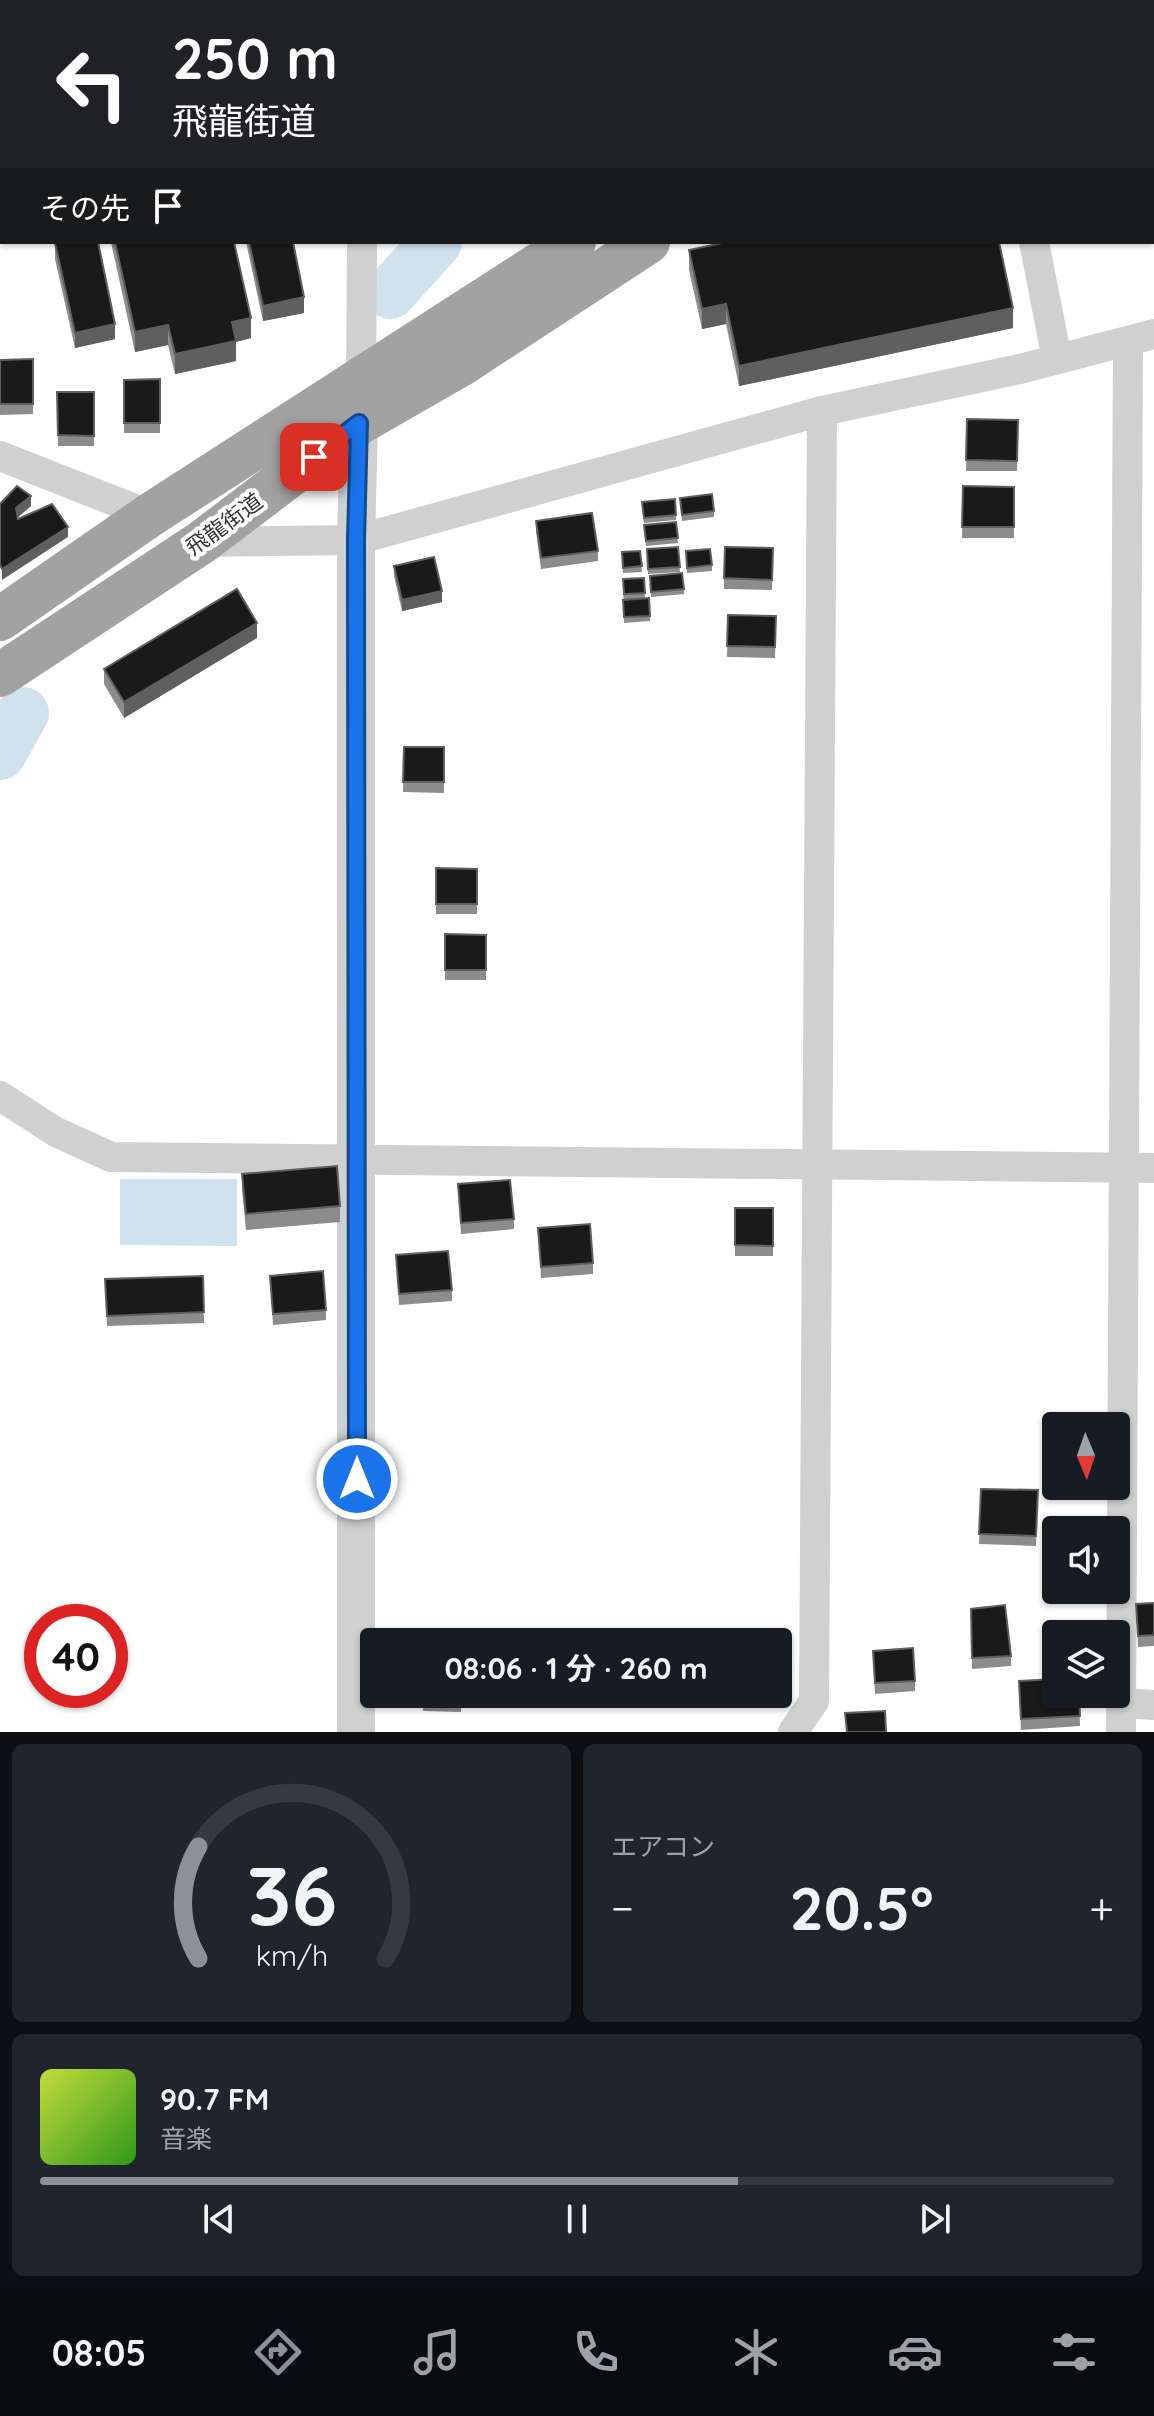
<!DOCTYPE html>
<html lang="ja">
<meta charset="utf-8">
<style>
body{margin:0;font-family:Quicksand,"Noto Sans JP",sans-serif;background:#20242c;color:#f1f3f6;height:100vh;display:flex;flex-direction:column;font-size:30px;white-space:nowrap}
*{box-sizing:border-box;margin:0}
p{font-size:26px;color:#9ea1a6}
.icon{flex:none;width:44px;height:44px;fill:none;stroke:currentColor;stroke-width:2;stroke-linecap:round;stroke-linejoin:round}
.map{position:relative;height:1732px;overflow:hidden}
.details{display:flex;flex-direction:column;gap:12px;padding:12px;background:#0d0f14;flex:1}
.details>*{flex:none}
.hud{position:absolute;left:0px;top:0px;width:1154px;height:244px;box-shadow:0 2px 6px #0004;background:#202124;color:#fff;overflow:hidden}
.needle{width:52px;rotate:178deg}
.controls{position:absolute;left:1042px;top:1412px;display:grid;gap:16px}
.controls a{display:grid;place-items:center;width:88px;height:88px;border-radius:8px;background:#171b24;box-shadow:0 2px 6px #0004;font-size:40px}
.speed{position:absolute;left:24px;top:1604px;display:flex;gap:16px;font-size:40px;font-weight:700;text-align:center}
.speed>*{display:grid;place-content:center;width:104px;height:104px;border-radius:50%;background:#171b24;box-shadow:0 2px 6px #0004;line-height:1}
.speed .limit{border:12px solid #d22;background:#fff;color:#111}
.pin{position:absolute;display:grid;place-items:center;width:68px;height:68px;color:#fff;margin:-34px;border-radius:16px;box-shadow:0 4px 12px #0006}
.me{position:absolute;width:88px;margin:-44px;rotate:0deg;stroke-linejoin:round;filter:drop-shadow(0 0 6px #0008)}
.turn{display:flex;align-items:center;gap:28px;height:168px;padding:0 40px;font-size:36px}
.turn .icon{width:104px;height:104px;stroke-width:2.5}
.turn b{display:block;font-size:56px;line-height:68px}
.then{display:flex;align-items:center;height:76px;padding:0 40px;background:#0003;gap:16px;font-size:30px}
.big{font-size:60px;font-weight:700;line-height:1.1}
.details .card{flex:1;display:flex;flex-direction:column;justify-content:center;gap:12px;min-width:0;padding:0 28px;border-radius:12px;background:#20242c}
.details .dial{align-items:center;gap:0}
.dial svg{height:208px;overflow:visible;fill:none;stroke:#363941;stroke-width:7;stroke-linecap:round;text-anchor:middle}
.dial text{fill:#f1f3f6;stroke:none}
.song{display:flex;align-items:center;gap:24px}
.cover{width:96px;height:96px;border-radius:12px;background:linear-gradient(135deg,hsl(70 70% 55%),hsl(110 70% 35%))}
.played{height:8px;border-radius:4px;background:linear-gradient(90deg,#8c9099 65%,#363941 65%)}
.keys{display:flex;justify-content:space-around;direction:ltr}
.heat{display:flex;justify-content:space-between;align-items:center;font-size:44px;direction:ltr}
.details .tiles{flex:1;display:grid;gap:12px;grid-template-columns:1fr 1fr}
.card:last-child{grid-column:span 2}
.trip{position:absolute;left:360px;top:1628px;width:432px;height:80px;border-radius:8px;background:#171b24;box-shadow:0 2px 6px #0004;font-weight:700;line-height:80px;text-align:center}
.dock{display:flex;height:128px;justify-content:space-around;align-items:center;background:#090b0e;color:#9ea1a6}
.dock .icon{width:56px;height:56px}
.dock .active{color:#8c9099}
.dock b{font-size:36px;color:#f1f3f6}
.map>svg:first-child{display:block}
.water{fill:#cfe2ee}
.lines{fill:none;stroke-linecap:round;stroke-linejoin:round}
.river{stroke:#cfe2ee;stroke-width:52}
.minor{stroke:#d0d0d0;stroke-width:30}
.tertiary{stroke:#d0d0d0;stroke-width:38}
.trunk{stroke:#a2a2a2;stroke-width:44}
.wall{fill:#8c8c8c}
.shaded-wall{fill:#5f5f5f}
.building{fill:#1a1a1a;stroke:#5f5f5f;stroke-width:2}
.route-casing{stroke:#114b97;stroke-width:20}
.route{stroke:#1a73e8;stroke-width:14}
.labels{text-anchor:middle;stroke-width:8;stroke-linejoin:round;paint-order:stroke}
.street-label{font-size:22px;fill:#333;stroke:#fff}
</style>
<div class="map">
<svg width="1154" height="1732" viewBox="0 0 1154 1732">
<rect width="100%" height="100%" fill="#fff"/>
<path class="water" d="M120 1179H237V1246L120 1245Z"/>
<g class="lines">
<g class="river">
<path d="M595 2 596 0"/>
<path d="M390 293 436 242"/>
<path d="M0 754 23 713"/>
</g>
<g class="minor">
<path d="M361 0V2"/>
<path d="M1034 242 1057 359"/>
<path d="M361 393 362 242"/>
<path d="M0 456 150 515"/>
<path d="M202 542 356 540 822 411 1020 369 1154 334"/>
<path d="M0 1096 56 1132 111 1157 1154 1168"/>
<path d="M1121 1703 1154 1705"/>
<path d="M793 1732 814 1701 822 411"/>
<path d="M1121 1732 1128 342"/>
</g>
<path class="tertiary" d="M356 1732V540L359 423"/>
<g class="trunk">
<path d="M938 2 941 0"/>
<path d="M1013 2 1016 0"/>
<path d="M0 619 150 515 574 242"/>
<path d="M0 675 202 542 359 423 460 365 648 242"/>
</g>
</g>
<g class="wall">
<path d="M111 242H234L251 338 236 342V361L175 374 168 345 135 352Z"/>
<path d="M246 242H293L304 313 263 321Z"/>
<path d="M55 243 115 339 75 348 55 259Z"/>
<path d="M689 250 1013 328 739 386 726 324 702 329 689 270Z"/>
<path d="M33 359V414L0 415V360Z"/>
<path d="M160 379V433H124V380Z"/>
<path d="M57 392H94V446H58Z"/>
<path d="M967 419 1018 420 1017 471H966Z"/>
<path d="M963 486 1014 487V538H962Z"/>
<path d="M680 498 714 511V517L682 521Z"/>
<path d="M675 499 676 520 644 523 642 507Z"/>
<path d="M536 521 598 551V561L541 569 536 531Z"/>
<path d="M676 522 678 543 646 546 644 531Z"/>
<path d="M678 547 680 572 648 574 647 549Z"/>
<path d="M773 548 772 590 724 589V578Z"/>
<path d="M640 551 642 572 623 573 622 552Z"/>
<path d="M686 557 712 565V571L687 573Z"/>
<path d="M394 566 442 602 402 611 394 576Z"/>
<path d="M650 576 684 589V594L651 597Z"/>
<path d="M644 578 645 598H649L650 621 624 623 623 579Z"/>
<path d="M728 615 776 616 775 658 727 657Z"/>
<path d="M257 638 124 718 104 684V669Z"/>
<path d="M404 747H444V793L403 792Z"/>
<path d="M436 868 477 869V914H436Z"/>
<path d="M445 934 486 935V980H445Z"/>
<path d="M242 1174 340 1206V1222L246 1230 242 1190Z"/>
<path d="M458 1184 514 1219V1229L461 1234Z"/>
<rect x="735" y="1208" width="38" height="48"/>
<path d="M538 1228 593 1263V1274L541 1278Z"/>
<path d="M396 1255 452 1290V1301L399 1305Z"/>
<path d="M203 1276 204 1323 107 1326 105 1279Z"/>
<path d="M270 1276 326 1310V1320L273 1325Z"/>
<path d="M981 1489 1038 1490 1036 1546 979 1544Z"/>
<path d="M1154 1603V1646L1138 1647 1136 1604Z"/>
<path d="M971 1609 1011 1656V1666L972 1669Z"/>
<path d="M873 1651 915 1681V1691L875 1694Z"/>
<path d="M1019 1692 1079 1694 1080 1726 1021 1730Z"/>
<path d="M423 1694H461V1712L423 1711Z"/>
</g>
<g class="shaded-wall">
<path d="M304 297V313L263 321V306Z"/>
<path d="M726 304V324L702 329V309Z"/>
<path d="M1013 308V328L739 386V366Z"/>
<path d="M251 318V338L236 342V361L175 374V354L232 322Z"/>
<path d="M115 324V339L75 348V333Z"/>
<path d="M168 325V345L135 352V332Z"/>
<path d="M31 496V506L16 519V508Z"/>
<path d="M68 527V537L2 580V569Z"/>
<path d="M442 591V602L402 611V600Z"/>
<path d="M257 623V638L124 718V702Z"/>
</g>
<g class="building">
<path d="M735 0H807L804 2H735Z"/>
<rect x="0" y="152" width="2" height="35"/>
<path d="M61 242H98L115 324 75 333 55 243Z"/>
<path d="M115 242H234L251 318 232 322 236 341 175 354 168 325 135 332Z"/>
<path d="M249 242H293L304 297 263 306Z"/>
<path d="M727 242H999L1013 308 739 366 726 304 702 309 689 250Z"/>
<path d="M33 359V404H0V360Z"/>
<path d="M160 379V423H124V380Z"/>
<path d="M57 392H94V436L58 435Z"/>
<path d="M967 419 1018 420 1017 461 966 460Z"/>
<path d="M17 486 31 496 16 508 18 519 52 504 68 527 2 569 0 565V504Z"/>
<path d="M963 486 1014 487V527H962Z"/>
<path d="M712 494 714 511 682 515 680 498Z"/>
<path d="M675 499 676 515 644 518 642 502Z"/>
<path d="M592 513 598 551 541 558 536 521Z"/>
<path d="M676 522 678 538 646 541 644 525Z"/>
<path d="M678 547 680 567 648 569 647 549Z"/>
<path d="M725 547 773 548 772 580 724 578Z"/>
<path d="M710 549 712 565 687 568 686 551Z"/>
<path d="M640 551 642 566 623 568 622 552Z"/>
<path d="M434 557 442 591 402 600 394 566Z"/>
<path d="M682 573 684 589 651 592 650 576Z"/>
<path d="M644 578 645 593 624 594 623 579Z"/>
<path d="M237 589 257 623 124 702 104 669Z"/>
<path d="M649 598 650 616 624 617 623 600Z"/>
<path d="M728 615 776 616 775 647 727 646Z"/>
<path d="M404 747H444V782H403Z"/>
<path d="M436 868 477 869V904H436Z"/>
<path d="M445 934 486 935V970H445Z"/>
<path d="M337 1166 340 1206 246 1214 242 1174Z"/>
<path d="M510 1180 514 1219 461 1223 458 1184Z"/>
<path d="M735 1208H773V1246L735 1245Z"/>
<path d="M590 1224 593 1263 541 1267 538 1228Z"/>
<path d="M448 1251 452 1290 399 1294 396 1255Z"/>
<path d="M323 1271 326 1310 273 1314 270 1276Z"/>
<path d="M203 1276 204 1312 107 1316 105 1279Z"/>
<path d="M981 1489 1038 1490 1036 1536 979 1534Z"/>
<path d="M1154 1603V1635L1138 1636 1136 1604Z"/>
<path d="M1005 1605 1011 1656 972 1658 971 1609Z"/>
<path d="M913 1648 915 1681 875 1683 873 1651Z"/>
<path d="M1056 1679V1694H1079L1080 1716 1021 1719 1019 1681Z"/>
<path d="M423 1694H461V1702L423 1700Z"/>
<path d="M885 1711 886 1732H847L845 1713Z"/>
</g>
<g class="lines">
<g class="route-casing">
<path id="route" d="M314 457 359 423 356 540 357 1479"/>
</g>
<use href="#route" class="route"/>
</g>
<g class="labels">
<g class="street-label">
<text transform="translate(224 524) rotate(-36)" y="8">飛龍街道</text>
</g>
</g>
</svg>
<div class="controls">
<a><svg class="needle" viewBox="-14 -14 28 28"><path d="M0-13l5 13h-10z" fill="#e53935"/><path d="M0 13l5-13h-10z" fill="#9ea1a6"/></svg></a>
<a><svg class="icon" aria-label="sound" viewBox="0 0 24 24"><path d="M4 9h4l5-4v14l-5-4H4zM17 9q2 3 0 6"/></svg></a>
<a><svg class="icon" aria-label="layers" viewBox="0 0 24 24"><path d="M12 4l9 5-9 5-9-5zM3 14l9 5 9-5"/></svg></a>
</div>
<div class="speed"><div class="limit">40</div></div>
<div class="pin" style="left:314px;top:457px;background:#d93025"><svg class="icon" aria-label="arrive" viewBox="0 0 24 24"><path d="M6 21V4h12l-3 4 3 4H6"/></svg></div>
<svg class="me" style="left:357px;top:1479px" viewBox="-20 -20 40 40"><circle r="17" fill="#1a73e8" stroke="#fff" stroke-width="3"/><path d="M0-11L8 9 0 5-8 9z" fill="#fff"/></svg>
<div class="trip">08:06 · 1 分 · 260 m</div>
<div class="hud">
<div class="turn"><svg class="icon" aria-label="left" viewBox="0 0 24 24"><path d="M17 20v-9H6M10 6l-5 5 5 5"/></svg><div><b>250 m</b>飛龍街道</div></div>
<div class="then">その先<svg class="icon" aria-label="arrive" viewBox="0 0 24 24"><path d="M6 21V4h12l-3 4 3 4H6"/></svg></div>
</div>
</div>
<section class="details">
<div class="tiles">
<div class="card dial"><svg viewBox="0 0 100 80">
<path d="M14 69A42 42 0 1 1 86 69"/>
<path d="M14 69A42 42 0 0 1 14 26" stroke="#8c9099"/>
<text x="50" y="56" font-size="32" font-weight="700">36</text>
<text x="50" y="72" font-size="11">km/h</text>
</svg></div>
<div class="card"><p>エアコン</p>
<div class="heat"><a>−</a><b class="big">20.5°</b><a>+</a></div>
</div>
<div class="card">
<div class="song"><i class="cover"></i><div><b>90.7 FM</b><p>音楽</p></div></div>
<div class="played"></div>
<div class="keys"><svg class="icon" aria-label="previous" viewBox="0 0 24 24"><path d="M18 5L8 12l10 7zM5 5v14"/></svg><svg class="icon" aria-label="pause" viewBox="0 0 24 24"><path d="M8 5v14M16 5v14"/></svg><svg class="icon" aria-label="next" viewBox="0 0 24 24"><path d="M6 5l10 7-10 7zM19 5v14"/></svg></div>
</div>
</div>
</section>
<nav class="dock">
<b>08:05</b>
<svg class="icon active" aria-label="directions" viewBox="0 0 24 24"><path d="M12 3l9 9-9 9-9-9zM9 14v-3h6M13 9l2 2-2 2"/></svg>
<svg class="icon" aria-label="music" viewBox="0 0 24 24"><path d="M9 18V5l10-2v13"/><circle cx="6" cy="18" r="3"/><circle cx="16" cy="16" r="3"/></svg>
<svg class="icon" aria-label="phone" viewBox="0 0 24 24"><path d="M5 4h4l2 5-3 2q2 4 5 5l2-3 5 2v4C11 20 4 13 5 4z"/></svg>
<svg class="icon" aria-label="climate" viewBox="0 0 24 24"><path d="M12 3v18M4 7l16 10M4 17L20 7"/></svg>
<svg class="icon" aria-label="car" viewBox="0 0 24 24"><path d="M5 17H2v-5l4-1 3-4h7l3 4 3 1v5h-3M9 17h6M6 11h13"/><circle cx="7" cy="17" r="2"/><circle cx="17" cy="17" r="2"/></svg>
<svg class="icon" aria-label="filters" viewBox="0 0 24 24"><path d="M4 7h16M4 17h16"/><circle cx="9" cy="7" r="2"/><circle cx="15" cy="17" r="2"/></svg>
</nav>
